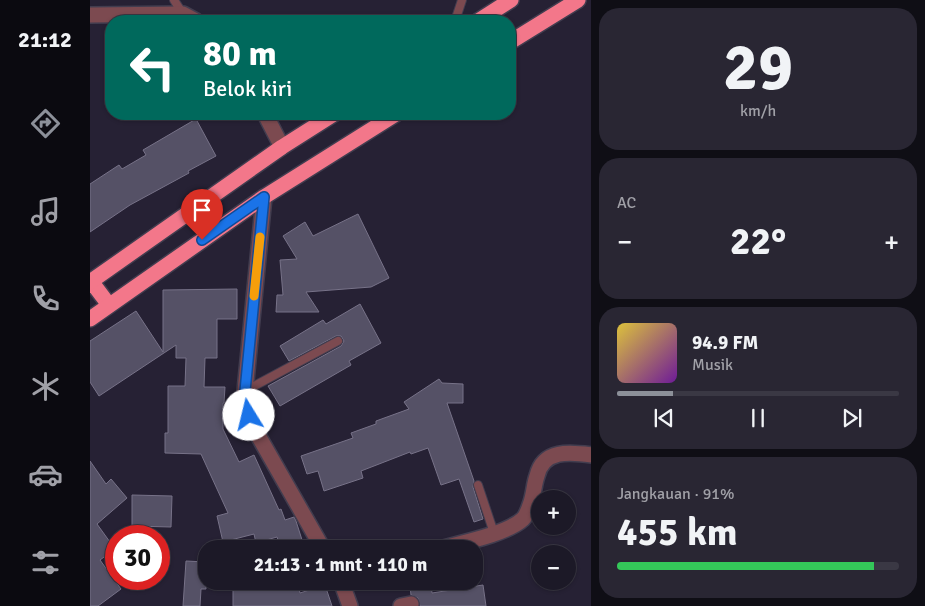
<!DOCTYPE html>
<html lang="id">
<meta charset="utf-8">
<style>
body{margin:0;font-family:Signika,sans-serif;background:#292633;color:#f1f3f6;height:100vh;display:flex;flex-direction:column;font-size:19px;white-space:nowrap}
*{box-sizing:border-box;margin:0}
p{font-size:16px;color:#a0a0a7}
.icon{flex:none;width:28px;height:28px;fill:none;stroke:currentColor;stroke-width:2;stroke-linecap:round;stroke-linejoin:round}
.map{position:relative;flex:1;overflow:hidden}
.details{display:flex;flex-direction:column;gap:8px;padding:8px;background:#0f0e15;width:334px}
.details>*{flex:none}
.guide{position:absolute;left:15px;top:15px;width:411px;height:105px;border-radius:20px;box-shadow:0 1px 4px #0004,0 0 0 1px #3a3844;background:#00695c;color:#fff;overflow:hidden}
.tools{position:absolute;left:441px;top:490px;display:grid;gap:10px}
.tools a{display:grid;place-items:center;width:45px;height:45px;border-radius:50%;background:#1c1927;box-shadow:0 1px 4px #0004,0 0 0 1px #3a3844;font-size:25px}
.speed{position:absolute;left:15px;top:525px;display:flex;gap:10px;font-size:25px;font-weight:700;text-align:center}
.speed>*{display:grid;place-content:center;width:65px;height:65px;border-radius:50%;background:#1c1927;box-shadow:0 1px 4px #0004,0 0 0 1px #3a3844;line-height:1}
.speed .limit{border:8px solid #d22;background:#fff;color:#111}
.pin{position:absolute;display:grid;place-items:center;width:42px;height:42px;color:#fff;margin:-51px -21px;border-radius:50% 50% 50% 0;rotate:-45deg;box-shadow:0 0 5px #0007}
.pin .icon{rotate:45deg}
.me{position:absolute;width:55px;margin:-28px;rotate:351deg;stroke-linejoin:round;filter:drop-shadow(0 0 4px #0008)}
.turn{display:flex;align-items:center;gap:18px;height:105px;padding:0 15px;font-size:22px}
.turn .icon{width:65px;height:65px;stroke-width:2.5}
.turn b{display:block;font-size:35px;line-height:42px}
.big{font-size:38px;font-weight:800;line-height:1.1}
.details .tile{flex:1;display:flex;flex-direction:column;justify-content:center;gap:8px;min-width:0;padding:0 18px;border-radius:20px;background:#292633}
.details .dial{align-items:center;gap:0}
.dial b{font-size:65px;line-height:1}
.song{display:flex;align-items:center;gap:15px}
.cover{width:60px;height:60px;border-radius:8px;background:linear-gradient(135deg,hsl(50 70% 55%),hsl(280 70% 35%))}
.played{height:5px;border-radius:2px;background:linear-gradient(90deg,#8c9099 20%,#3a3844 20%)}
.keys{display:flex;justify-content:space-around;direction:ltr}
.heat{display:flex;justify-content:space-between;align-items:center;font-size:28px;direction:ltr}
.charge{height:8px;border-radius:4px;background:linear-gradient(90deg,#34c759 91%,#3a3844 0)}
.trip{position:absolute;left:108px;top:540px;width:285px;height:50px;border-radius:20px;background:#1c1927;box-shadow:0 1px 4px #0004,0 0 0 1px #3a3844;font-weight:800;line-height:50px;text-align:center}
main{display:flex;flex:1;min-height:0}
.dock{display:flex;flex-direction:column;width:90px;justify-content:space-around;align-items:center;background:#0b0a10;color:#a0a0a7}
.dock .icon{width:35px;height:35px}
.dock .current{color:#8c9099}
.dock b{font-size:22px;color:#f1f3f6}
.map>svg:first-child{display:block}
.building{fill:#555166;stroke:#777288}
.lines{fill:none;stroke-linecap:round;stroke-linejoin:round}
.lane-casing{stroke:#423d4f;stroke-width:10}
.street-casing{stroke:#423d4f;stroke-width:18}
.highway-casing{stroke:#423d4f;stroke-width:18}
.lane{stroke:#7c4a50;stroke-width:8}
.street{stroke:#7c4a50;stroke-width:15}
.highway{stroke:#f3778a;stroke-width:15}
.route-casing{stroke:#114b97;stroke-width:12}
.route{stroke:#1a73e8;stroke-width:9}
.slow{stroke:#f59e0b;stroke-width:9}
</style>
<main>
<nav class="dock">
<b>21:12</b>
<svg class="icon current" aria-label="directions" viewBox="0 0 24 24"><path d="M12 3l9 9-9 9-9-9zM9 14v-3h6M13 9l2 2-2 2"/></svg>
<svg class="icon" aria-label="music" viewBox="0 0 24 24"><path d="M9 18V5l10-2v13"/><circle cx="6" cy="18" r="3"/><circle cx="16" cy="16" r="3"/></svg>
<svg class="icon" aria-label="phone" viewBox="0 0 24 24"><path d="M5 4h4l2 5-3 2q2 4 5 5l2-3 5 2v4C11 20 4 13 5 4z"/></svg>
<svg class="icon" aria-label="climate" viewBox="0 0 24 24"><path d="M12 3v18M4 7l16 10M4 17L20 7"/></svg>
<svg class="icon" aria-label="car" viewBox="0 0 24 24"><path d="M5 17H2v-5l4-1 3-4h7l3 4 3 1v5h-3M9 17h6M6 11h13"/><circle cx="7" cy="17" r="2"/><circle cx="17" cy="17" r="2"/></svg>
<svg class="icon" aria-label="filters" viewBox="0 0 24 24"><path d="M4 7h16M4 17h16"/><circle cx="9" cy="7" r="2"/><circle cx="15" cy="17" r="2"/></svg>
</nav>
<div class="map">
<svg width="502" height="606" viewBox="0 0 502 606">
<rect width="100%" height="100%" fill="#262134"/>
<g class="building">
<path d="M106 119 126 156 98 171 99 173 40 205 0 232V184L29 165 32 169 56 155 53 150Z"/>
<path d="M268 214 299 278 281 287 216 292 229 312H186L187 295H193L190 260 207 259 193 236 215 222 223 236Z"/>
<path d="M147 289V319H127V358H115L114 387H135L134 403H133V429L149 462 164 455 189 510 191 509 195 520 204 517 206 521 213 543 195 549H191L187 537 166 543 164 534 133 542 127 516 138 513 111 454 75 453V433H78V386H95L96 358H86V345L9 396 0 382V341L46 311 73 352V290Z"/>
<path d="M270 304 291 343 259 361 261 365 190 406 178 386 251 346 254 341 251 336H246L199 361 190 346 233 320 236 324Z"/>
<path d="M349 379 352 383 373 384V403H357L384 481 383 487 393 519 384 522 369 479 351 485 338 448 321 454 320 452 271 471 273 478 234 491 228 471 217 474 211 456 263 438 261 433 286 424V421L319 409 314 402Z"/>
<path d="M0 461 16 484 21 479 37 498 7 524 25 549 10 560 31 589 8 606H0Z"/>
<path d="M42 495 82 496 81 527 42 526Z"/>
<path d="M96 561 116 562V589H111L110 606H93Z"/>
<path d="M143 581H207L210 593 235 585 242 606H143Z"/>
<path d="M341 584 342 593 393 585 396 606H330L328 598 321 595 320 587Z"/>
</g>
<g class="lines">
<g class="lane-casing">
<g id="lane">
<path d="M84 0 93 14"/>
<path d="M365 21 372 0"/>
<path d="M155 391 248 341"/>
<path d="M388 485 404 533"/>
</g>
</g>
<g class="street-casing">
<g id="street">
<path d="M0 15 93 14 106 21"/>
<path d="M175 114 192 147"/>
<path d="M174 197 155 391 159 415 169 437 233 549"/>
<path d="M349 549C371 543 417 534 433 519 437 515 439 508 441 502 444 493 444 484 447 476 453 449 480 452 502 455"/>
<path d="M251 581 260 606"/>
<path d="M311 606 321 604"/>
</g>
</g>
<g class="highway-casing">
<g id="highway">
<path d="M388 21 421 0"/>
<path d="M420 42 488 0"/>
<path d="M1 281 19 305"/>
<path d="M0 282 192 147 244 114"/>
<path d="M0 319 174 197 306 114"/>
</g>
</g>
<use href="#lane" class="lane"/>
<use href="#street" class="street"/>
<use href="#highway" class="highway"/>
</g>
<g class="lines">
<g class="route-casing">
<path id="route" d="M112 240 174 197 155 391 159 415"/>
</g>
<use href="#route" class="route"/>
<path class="slow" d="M164 296 170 237"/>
</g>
</svg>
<div class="tools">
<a>+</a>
<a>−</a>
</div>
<div class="speed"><div class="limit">30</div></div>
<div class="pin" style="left:112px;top:240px;background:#d93025"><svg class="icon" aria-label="arrive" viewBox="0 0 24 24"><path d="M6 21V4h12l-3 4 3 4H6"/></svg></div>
<svg class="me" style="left:159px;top:415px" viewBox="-20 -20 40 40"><circle r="19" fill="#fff"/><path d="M0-13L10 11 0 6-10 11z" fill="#1a73e8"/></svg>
<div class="trip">21:13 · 1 mnt · 110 m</div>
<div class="guide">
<div class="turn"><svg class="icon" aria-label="left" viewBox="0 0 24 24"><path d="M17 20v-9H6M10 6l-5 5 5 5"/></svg><div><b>80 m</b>Belok kiri</div></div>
</div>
</div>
<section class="details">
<div class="tile dial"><b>29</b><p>km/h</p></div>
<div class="tile"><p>AC</p>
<div class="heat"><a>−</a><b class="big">22°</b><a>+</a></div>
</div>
<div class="tile">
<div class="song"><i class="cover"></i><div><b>94.9 FM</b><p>Musik</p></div></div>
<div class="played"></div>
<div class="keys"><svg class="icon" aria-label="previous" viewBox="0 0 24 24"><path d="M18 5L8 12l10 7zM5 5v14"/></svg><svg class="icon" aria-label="pause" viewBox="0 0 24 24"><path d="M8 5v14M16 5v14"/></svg><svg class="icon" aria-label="next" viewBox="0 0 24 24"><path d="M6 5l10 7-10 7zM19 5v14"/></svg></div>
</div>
<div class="tile"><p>Jangkauan · 91%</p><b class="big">455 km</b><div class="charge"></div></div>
</section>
</main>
